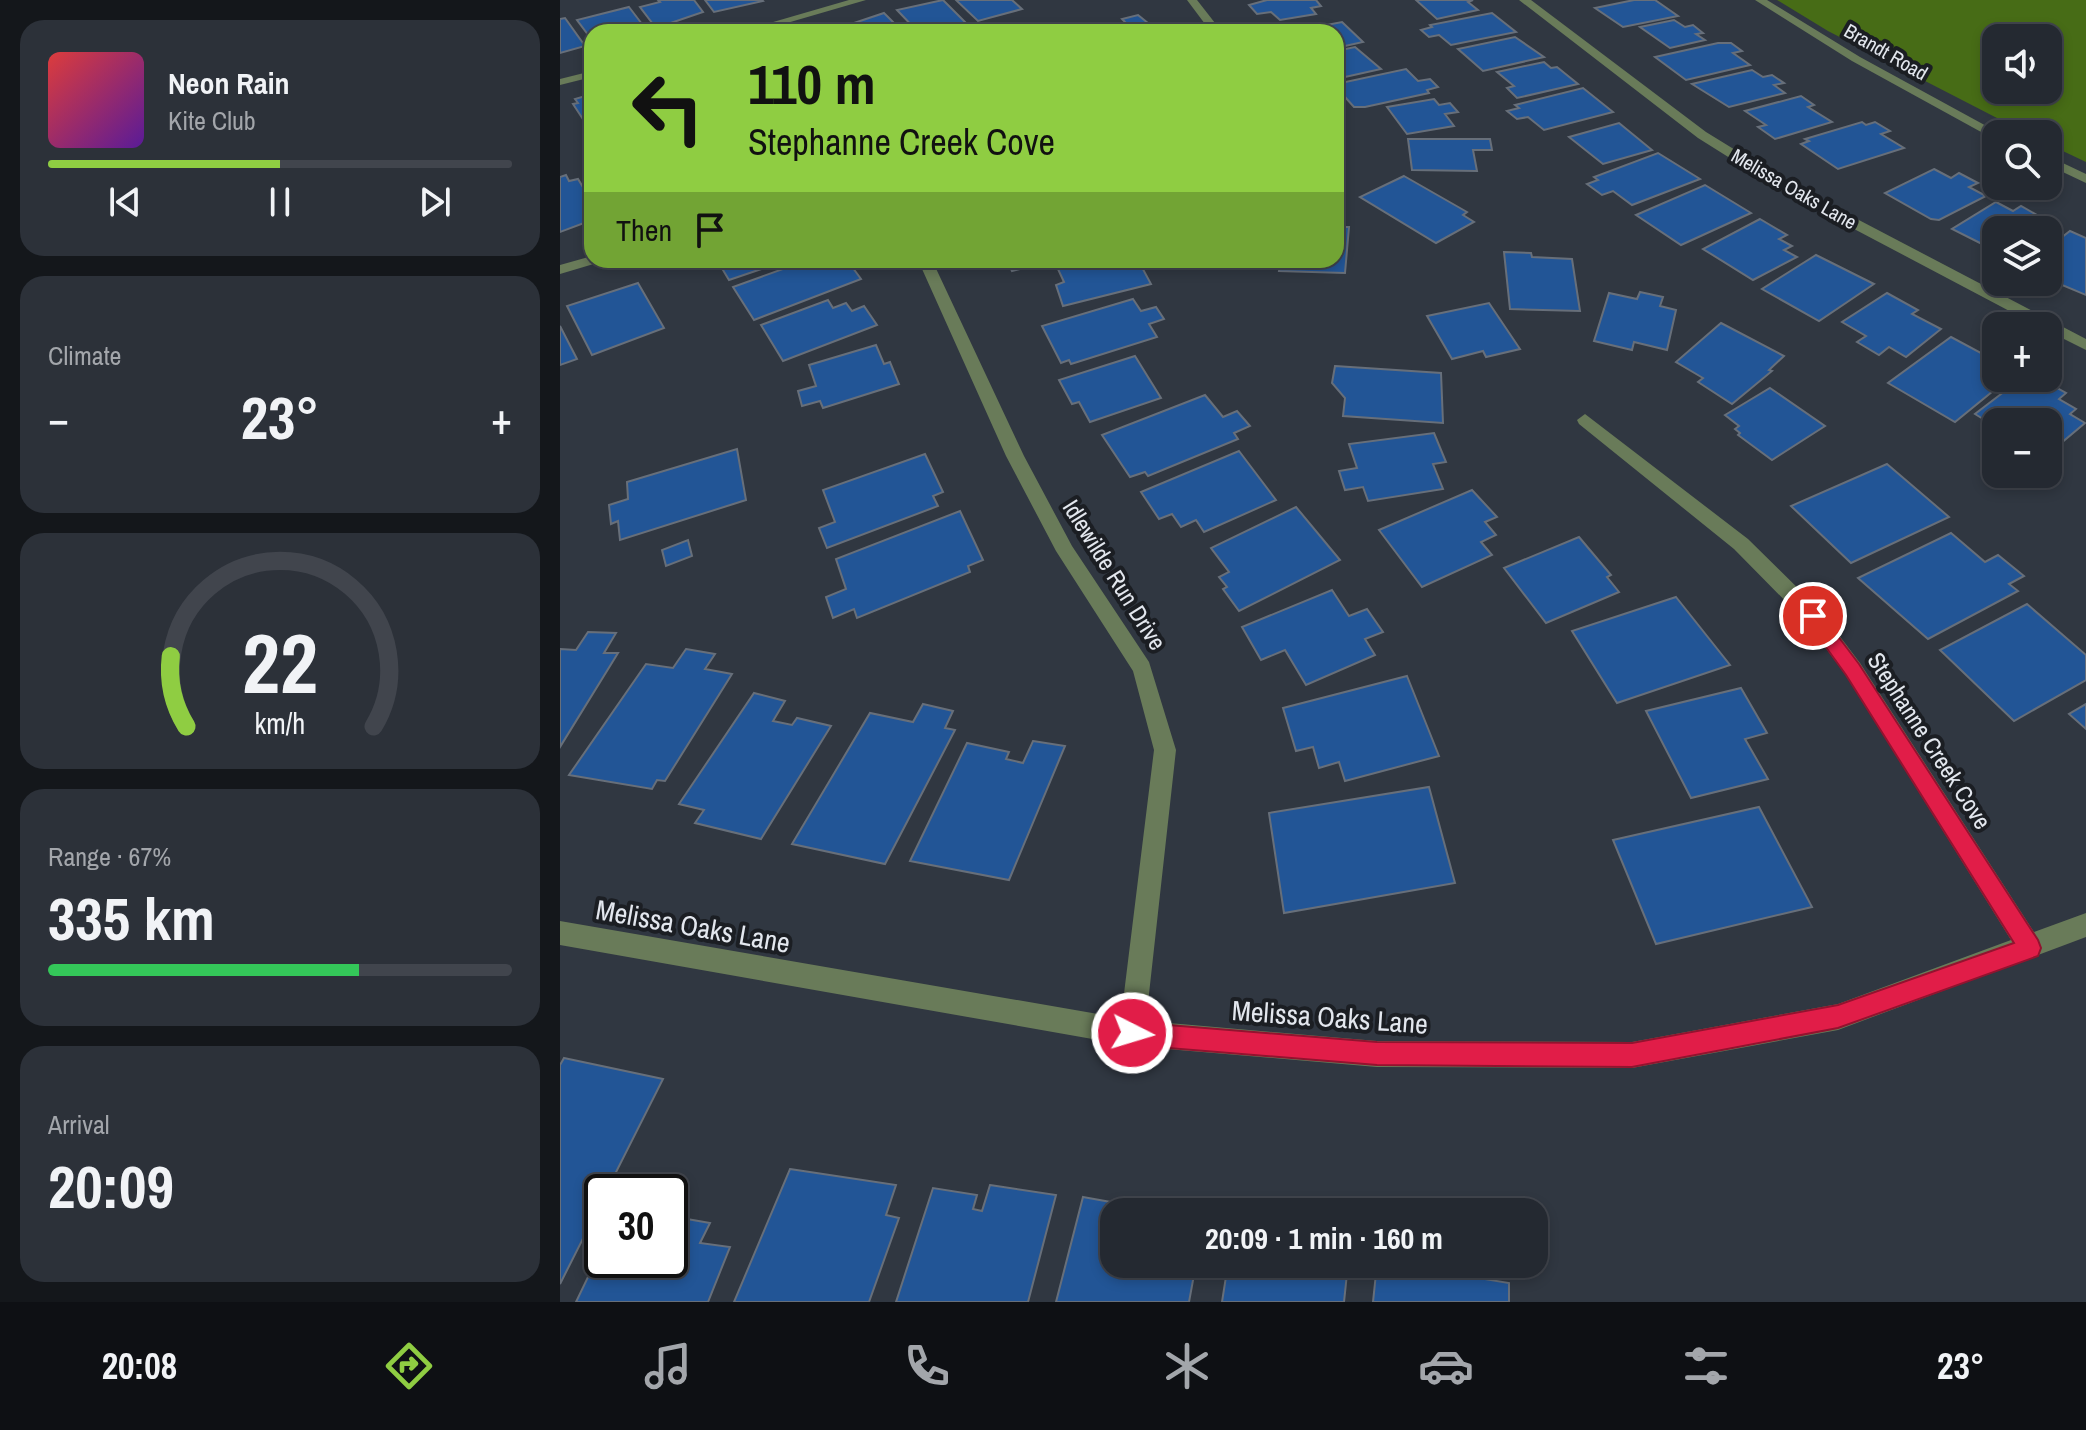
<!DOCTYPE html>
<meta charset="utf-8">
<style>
body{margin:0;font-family:"Archivo Narrow",sans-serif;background:#2c3139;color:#f1f3f6;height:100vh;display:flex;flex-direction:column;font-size:30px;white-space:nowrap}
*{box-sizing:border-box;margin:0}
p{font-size:26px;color:#a3a6ab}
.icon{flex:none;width:44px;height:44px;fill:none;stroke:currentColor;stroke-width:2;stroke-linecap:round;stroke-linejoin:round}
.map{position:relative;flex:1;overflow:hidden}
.details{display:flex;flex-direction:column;gap:20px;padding:20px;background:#14171b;width:560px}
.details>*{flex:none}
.banner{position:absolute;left:24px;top:24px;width:760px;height:244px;border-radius:24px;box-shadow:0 4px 12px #0003,0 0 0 2px #41454d;background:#8fcd42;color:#111;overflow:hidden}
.tools{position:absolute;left:1422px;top:24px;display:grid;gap:16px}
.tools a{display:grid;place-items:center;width:80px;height:80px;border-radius:16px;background:#242931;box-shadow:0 4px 12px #0003,0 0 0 2px #41454d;font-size:40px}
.speed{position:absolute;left:24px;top:1174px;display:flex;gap:16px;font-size:40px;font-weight:700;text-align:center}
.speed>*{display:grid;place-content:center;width:104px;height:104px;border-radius:50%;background:#242931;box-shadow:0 4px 12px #0003,0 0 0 2px #41454d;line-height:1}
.speed .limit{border:4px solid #111;border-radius:12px;background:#fff;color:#111}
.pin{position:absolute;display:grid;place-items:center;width:68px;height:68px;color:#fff;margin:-34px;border:4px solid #fff;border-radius:50%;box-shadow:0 2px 8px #0007}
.me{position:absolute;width:88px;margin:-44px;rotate:95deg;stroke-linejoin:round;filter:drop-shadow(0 0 6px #0008)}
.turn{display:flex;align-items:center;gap:28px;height:168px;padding:0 32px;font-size:36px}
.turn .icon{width:104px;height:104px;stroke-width:2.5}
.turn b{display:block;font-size:56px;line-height:68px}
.then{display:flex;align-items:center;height:76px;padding:0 32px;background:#0003;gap:16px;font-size:30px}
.big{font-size:60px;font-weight:700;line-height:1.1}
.details .widget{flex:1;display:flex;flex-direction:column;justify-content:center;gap:12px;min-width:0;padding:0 28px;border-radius:24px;background:#2c3139}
.details .dial{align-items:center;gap:0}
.dial svg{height:208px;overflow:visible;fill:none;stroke:#41454d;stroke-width:7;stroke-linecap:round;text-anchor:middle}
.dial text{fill:#f1f3f6;stroke:none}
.song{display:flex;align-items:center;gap:24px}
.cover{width:96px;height:96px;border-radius:12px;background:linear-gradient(135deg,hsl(0 70% 55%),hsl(270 70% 35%))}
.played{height:8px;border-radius:4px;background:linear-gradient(90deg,#8fcd42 50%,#41454d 50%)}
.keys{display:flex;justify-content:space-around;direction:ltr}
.heat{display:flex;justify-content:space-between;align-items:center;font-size:44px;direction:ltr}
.charge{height:12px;border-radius:6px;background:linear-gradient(90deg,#34c759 67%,#41454d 0)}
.trip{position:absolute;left:540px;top:1198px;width:448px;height:80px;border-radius:24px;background:#242931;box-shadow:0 4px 12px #0003,0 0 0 2px #41454d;font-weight:700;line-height:80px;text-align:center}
.menu{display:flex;height:128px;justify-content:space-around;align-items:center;background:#0e1014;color:#a3a6ab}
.menu .icon{width:56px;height:56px}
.menu .on{color:#8fcd42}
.menu b{font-size:36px;color:#f1f3f6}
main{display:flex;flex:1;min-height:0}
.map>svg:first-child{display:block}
.forest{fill:#476c16;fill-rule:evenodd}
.building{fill:#225596;stroke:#676f7a;stroke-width:2}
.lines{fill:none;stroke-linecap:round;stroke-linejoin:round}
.minor{fill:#697b59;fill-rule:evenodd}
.route{fill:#e11d48;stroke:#92132f;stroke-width:2}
.labels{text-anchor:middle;stroke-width:8;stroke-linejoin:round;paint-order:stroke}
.far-street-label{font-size:20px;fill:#e3e7ee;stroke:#1b1e23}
.street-label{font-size:24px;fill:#e3e7ee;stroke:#1b1e23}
.near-street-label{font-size:28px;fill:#e3e7ee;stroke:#1b1e23}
</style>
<main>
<section class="details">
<div class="widget">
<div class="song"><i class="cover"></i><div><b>Neon Rain</b><p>Kite Club</p></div></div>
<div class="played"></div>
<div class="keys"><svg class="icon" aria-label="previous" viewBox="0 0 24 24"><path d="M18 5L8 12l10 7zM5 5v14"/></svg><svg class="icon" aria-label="pause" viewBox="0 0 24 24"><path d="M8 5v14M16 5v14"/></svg><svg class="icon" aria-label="next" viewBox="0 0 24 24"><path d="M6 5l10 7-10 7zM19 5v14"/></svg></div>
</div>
<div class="widget"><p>Climate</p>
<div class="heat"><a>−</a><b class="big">23°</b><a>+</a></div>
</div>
<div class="widget dial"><svg viewBox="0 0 100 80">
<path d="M14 69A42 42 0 1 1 86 69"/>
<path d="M14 69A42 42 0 0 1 8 42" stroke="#8fcd42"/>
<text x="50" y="56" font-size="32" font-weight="700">22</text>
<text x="50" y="72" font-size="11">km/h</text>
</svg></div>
<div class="widget"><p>Range · 67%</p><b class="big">335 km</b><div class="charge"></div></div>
<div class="widget"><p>Arrival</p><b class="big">20:09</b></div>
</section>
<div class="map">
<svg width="1526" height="1302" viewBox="0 0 1526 1302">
<rect width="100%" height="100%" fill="#303741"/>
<path class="forest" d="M1217 0H1526V162L1488 144V134H1468L1268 31ZM1436 38H1488V90H1436Z"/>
<g class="building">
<path d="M98 0H134L143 12 96 28 80 7 100 2Z"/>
<path d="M145 0H202L203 1 154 12Z"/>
<path d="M383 0 407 24 376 32H358L337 10Z"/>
<path d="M396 0H452L462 9 418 21Z"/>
<path d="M745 0H756L761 6 751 8 756 14 720 20 711 12 697 14 689 5 707 0Z"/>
<path d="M856 0H913L908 2 918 10 877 19Z"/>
<path d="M1074 0H1095L1118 16 1063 27 1035 8Z"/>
<path d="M69 7 82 24 64 32H32V40L17 20Z"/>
<path d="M324 13 343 32H282L279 28Z"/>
<path d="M932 13 956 32 891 45 879 35 869 37 861 30 872 27 870 25Z"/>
<path d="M578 15 599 32 537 31 566 23 562 19Z"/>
<path d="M5 18 25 46 0 53V19Z"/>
<path d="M1114 20 1125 27 1133 25 1143 33 1136 34 1145 40 1110 48 1080 27Z"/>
<path d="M782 22 803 42 776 48V32H730Z"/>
<path d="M955 37 984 57 923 71 898 49Z"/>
<path d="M1158 43H1171L1182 51 1173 53 1190 65 1126 80 1095 57Z"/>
<path d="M795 47 821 69 776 79V51Z"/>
<path d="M984 62 991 68 997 67 1018 84 957 98 947 88 954 86 937 72Z"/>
<path d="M846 69 858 81 870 79 878 87 867 90 869 93 805 107H794L776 87V84Z"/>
<path d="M1192 70 1203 77 1212 75 1224 83 1214 85 1225 93 1169 107 1132 84Z"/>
<path d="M1023 88 1053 112 984 130 968 117 957 119 947 111 959 108 955 105Z"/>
<path d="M32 94V133L13 104 18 103 15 99Z"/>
<path d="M1241 96 1254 105 1248 107 1272 122 1215 139 1198 127 1206 125 1185 111Z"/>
<path d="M874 99 879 105 890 103 898 112 885 114 894 126 847 134 827 107Z"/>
<path d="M1302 122 1306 125 1315 122 1330 131 1321 134 1344 148 1278 169 1241 144 1249 141 1245 139Z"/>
<path d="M1059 123 1092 150 1043 164 1009 137Z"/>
<path d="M848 139H930L932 150H913L917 171 852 170Z"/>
<path d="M1098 153 1140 179 1072 205 1053 191 1042 195 1027 184 1038 180 1034 177Z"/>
<path d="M1374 169 1391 178 1399 173 1418 183 1409 187 1426 196 1379 220 1371 219 1325 193Z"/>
<path d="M6 175 9 181 18 179 32 202V220L0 232V177Z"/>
<path d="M844 176 907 212 903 215 914 222 876 243 800 197Z"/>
<path d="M1145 185 1191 213 1121 245 1076 215Z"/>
<path d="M1436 202 1453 211 1461 206 1498 227 1488 234V230H1436V245L1429 242 1424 245 1392 229Z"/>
<path d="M1200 219 1227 235 1219 239 1232 246 1224 250 1237 257 1193 280 1143 249Z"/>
<path d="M776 227H789L785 273 719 271 721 260H776Z"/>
<path d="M1510 231 1526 238V295L1488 279V248Z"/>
<path d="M944 252 971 253 972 257 1012 259 1020 311 950 309Z"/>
<path d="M1256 255 1314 284 1259 321 1202 289Z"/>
<path d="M157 260H228L169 280Z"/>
<path d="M248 260H287L301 279 194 320 173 287Z"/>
<path d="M447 260H497L452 271Z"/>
<path d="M524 260H578L591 284 503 306 496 285 504 282 497 267Z"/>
<path d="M78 283 104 328 32 355 7 306Z"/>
<path d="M1080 292 1103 297 1100 306 1116 310 1107 350 1074 342 1072 350 1034 341 1049 293 1077 299Z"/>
<path d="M1327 293 1358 310 1352 314 1381 329 1346 357 1329 347 1319 355 1297 342 1306 336 1282 322Z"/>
<path d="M573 299 581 311 596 307 604 319 589 324 597 337 511 364 509 360 501 363 482 326Z"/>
<path d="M268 300 273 308 286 303 292 311 304 306 317 325 223 361 201 325Z"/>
<path d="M929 303 960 349 926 357 923 351 892 359 867 316Z"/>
<path d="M1161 323 1224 356 1209 370 1212 371 1172 404 1138 382 1143 378 1116 362Z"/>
<path d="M0 326 17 359 0 365Z"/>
<path d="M1391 337 1436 361V378H1449L1395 422 1328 383Z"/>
<path d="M316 345 324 364 330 362 339 384 263 408 260 401 242 406 238 391 256 386 249 365Z"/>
<path d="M575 356 601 398 530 422 519 402 512 404 499 380Z"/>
<path d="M775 366 881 373 883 423 783 416 785 398 772 383Z"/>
<path d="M1462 378H1479L1506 393 1499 399 1516 409 1510 414 1525 423 1488 454V422H1436V427L1415 414Z"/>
<path d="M1210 388 1265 426 1212 460 1178 435 1180 433 1175 429 1179 426 1165 415Z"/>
<path d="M645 395 663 417 677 411 690 426 674 433 678 439 588 476 585 472 570 477 542 435Z"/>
<path d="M874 433 886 462 873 464 883 489 808 501 803 487 785 490 779 471 797 468 789 444Z"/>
<path d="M177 449 186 500 60 540 58 521 51 524 49 505 68 499 67 482Z"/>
<path d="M679 451 716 500 644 532 636 520 621 527 612 514 599 519 581 492Z"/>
<path d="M365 454 383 492 373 496 378 506 267 548 259 528 275 522 263 490Z"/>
<path d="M1327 464 1389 517 1291 563 1231 506Z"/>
<path d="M912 490 937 517 925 522 936 535 921 542 932 555 862 587 819 530Z"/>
<path d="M736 507 780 560 679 611 663 589 667 587 659 577 669 572 651 548Z"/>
<path d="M400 511 423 560 408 566 410 572 297 618 294 609 273 618 266 597 286 589 276 559Z"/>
<path d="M1391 533 1425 562 1438 555 1464 576 1449 584 1458 591 1368 639 1298 578Z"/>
<path d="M1019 537 1051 575 1047 577 1059 592 986 623 944 568Z"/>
<path d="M128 540 132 556 106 566 102 550Z"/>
<path d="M772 590 789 616 807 609 823 632 805 639 815 655 746 685 725 650 701 660 682 627Z"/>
<path d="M1116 597 1170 665 1057 703 1012 631Z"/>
<path d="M1467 604 1526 655V680L1454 721 1380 650Z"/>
<path d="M28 632 56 633 44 653H58L0 747V649L16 650Z"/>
<path d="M126 649 155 654 145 669 172 674 105 781 97 780 92 789 9 775 86 664 113 668Z"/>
<path d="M847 676 879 756 785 781 779 762 759 768 753 747 736 751 723 708Z"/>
<path d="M1181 688 1207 733 1185 739 1208 779 1131 798 1086 711Z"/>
<path d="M194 693 225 701 213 721 232 725 237 718 271 726 201 839 135 823 144 810 119 804Z"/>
<path d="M363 704 393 711 385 728 395 730 325 864 232 844 310 713 353 722Z"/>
<path d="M1526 704V729L1509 714Z"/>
<path d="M473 741 505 746 449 880 350 861 407 743 449 752 446 759 463 763Z"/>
<path d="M869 787 895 883 724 913 709 813Z"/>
<path d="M1199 807 1252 907 1096 944 1053 840Z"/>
<path d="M4 1058 103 1079 46 1192H42V1201L0 1284V1065Z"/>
<path d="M230 1169 336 1185 326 1215 339 1218 309 1302H174Z"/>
<path d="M430 1185 496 1195 468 1302H336L373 1188 417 1195 413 1209 422 1211Z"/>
<path d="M523 1197 573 1206 574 1199 646 1211 554 1212V1264H636L629 1302H496Z"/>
<path d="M110 1216 150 1223 140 1243 170 1247 148 1302H16L42 1248V1260H110Z"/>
<path d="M668 1264H788L784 1302H662Z"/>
<path d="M817 1264H889L888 1273 949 1283V1302H813Z"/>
</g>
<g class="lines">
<g class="minor">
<path d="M289 0H306L196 32H179Z"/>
<path d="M627 0H637L662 32H651Z"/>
<path d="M959 0H971L1146 132 1234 186 1526 339V350L1488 331V326H1478L1224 192 1138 138Z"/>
<path d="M1195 0H1207L1300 57 1441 134H1436V139L1432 138 1292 61Z"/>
<path d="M32 71V77L0 85V79Z"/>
<path d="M1488 156 1526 174V183L1488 165Z"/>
<path d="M32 256V260H39L37 263 0 274V265Z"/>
<path d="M358 260H372L464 456 512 546 589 662 616 750 586 1021 817 1041 1072 1042 1278 1004 1451 940 1286 675 1246 622 1174 549 1019 424 1017 420 1025 414 1188 539 1260 610 1300 663 1474 932 1526 913V937L1278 1030 1072 1068 817 1067 572 1046 0 945V921L561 1018 594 750 573 671 496 551 446 456Z"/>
</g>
</g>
<path class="route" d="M1253 609 1259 611 1299 664 1478 940 1481 948 1478 956 1278 1028 1072 1067 817 1065 572 1045 564 1042 561 1033 564 1025 572 1022 817 1042 1072 1043 1278 1005 1454 943 1286 675 1247 621 1244 616Z"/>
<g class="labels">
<g class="far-street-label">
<text transform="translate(1326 52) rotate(30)" y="7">Brandt Road</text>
<text transform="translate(1234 189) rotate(30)" y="7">Melissa Oaks Lane</text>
</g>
<g class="street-label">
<text transform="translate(554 575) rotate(58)" y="8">Idlewilde Run Drive</text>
<text transform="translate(1369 741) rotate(57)" y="8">Stephanne Creek Cove</text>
</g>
<g class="near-street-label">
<text transform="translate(133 926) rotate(10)" y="10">Melissa Oaks Lane</text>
<text transform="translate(770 1017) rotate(4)" y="10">Melissa Oaks Lane</text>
</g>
</g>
</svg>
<div class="tools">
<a><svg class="icon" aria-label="sound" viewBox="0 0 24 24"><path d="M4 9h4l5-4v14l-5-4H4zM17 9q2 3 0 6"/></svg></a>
<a><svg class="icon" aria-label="search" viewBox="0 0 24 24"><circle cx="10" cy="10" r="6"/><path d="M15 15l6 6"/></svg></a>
<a><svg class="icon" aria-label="layers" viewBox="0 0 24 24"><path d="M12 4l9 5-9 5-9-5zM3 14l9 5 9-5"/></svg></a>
<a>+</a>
<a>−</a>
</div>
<div class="speed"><div class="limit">30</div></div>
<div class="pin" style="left:1253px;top:616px;background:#d93025"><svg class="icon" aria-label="arrive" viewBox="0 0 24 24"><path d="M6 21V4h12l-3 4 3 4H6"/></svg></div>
<svg class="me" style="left:572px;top:1033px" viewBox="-20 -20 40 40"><circle r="17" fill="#e11d48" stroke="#fff" stroke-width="3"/><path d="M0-11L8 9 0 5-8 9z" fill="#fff"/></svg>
<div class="trip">20:09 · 1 min · 160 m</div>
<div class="banner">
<div class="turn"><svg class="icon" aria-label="left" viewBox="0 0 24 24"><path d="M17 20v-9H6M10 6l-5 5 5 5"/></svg><div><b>110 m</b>Stephanne Creek Cove</div></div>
<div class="then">Then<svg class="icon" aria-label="arrive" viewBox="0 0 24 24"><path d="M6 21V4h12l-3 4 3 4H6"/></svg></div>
</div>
</div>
</main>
<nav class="menu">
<b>20:08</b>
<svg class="icon on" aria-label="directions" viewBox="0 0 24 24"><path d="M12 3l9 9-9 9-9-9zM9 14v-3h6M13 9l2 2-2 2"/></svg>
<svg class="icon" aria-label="music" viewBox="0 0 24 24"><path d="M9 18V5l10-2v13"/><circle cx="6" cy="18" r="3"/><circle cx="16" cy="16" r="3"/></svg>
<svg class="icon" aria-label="phone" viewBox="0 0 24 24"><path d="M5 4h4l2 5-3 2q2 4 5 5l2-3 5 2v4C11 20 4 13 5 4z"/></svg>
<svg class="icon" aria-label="climate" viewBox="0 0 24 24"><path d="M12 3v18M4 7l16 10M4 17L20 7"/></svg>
<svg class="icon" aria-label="car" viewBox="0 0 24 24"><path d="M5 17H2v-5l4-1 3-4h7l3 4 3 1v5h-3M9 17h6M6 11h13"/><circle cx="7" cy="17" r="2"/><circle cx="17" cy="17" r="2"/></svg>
<svg class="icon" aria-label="filters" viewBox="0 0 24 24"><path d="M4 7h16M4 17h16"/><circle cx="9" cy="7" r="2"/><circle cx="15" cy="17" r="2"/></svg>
<b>23°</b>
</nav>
